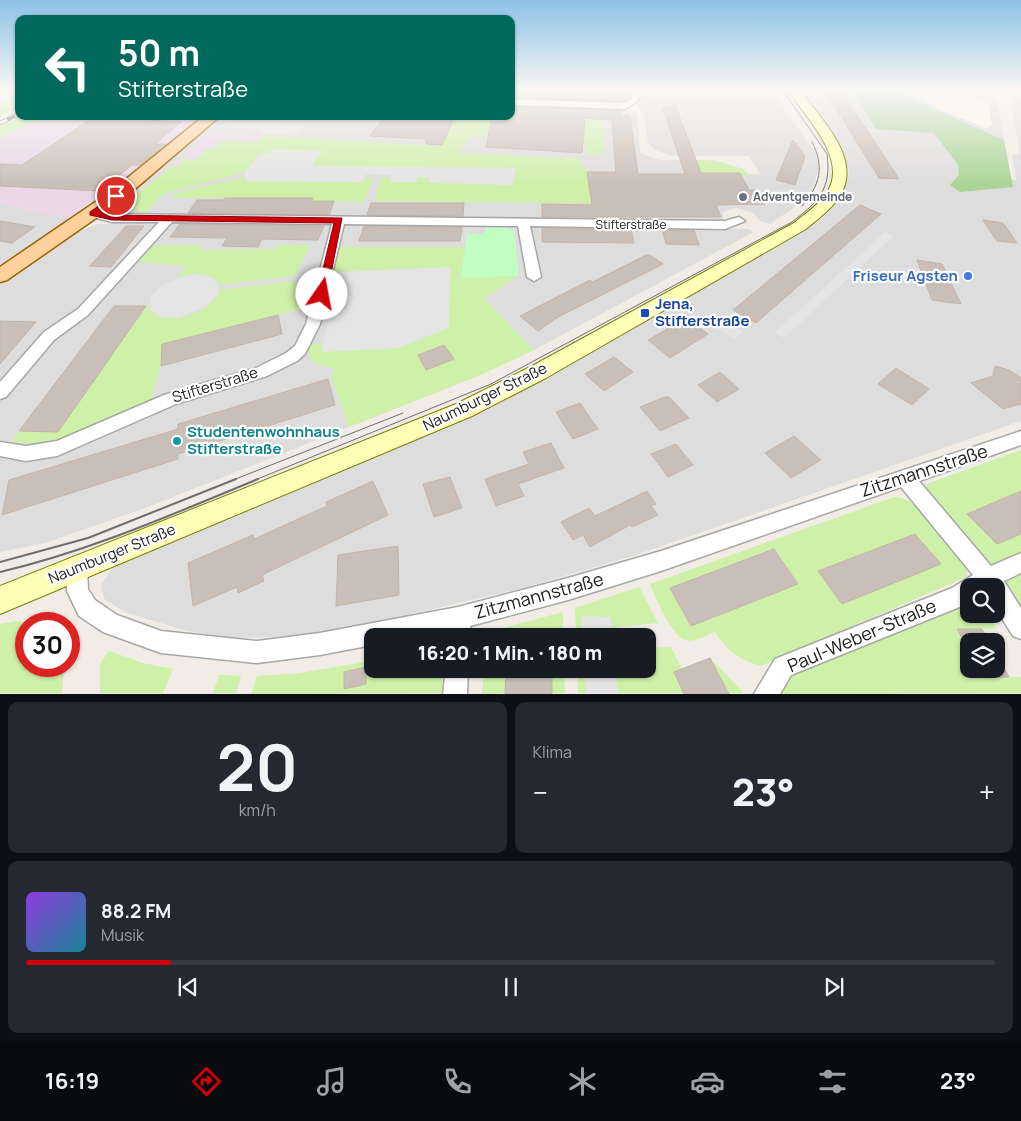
<!DOCTYPE html>
<html lang="de">
<meta charset="utf-8">
<style>
body{margin:0;font-family:Manrope,sans-serif;background:#242831;color:#f1f3f6;height:100vh;display:flex;flex-direction:column;font-size:19px;white-space:nowrap}
*{box-sizing:border-box;margin:0}
p{font-size:16px;color:#9ea1a6}
.icon{flex:none;width:28px;height:28px;fill:none;stroke:currentColor;stroke-width:2;stroke-linecap:round;stroke-linejoin:round}
.map{position:relative;height:694px;overflow:hidden}
.drawer{display:flex;flex-direction:column;gap:8px;padding:8px;background:#0d0f14;flex:1}
.drawer>*{flex:none}
.banner{position:absolute;left:15px;top:15px;width:500px;height:105px;border-radius:10px;box-shadow:0 1px 4px #0004;background:#00695c;color:#fff;overflow:hidden}
.controls{position:absolute;left:960px;top:578px;display:grid;gap:10px}
.controls a{display:grid;place-items:center;width:45px;height:45px;border-radius:10px;background:#171b24;box-shadow:0 1px 4px #0004;font-size:25px}
.speed{position:absolute;left:15px;top:612px;display:flex;gap:10px;font-size:25px;font-weight:700;text-align:center}
.speed>*{display:grid;place-content:center;width:65px;height:65px;border-radius:50%;background:#171b24;box-shadow:0 1px 4px #0004;line-height:1}
.speed .limit{border:8px solid #d22;background:#fff;color:#111}
.pin{position:absolute;display:grid;place-items:center;width:42px;height:42px;color:#fff;margin:-21px;border:2px solid #fff;border-radius:50%;box-shadow:0 1px 5px #0007}
.me{position:absolute;width:55px;margin:-28px;rotate:12deg;stroke-linejoin:round;filter:drop-shadow(0 0 4px #0008)}
.turn{display:flex;align-items:center;gap:18px;height:105px;padding:0 20px;font-size:22px}
.turn .icon{width:65px;height:65px;stroke-width:2.5}
.turn b{display:block;font-size:35px;line-height:42px}
.big{font-size:38px;font-weight:800;line-height:1.1}
.drawer .widget{flex:1;display:flex;flex-direction:column;justify-content:center;gap:8px;min-width:0;padding:0 18px;border-radius:10px;background:#242831}
.drawer .dial{align-items:center;gap:0}
.dial b{font-size:65px;line-height:1}
.song{display:flex;align-items:center;gap:15px}
.cover{width:60px;height:60px;border-radius:8px;background:linear-gradient(135deg,hsl(270 70% 55%),hsl(190 70% 35%))}
.played{height:5px;border-radius:2px;background:linear-gradient(90deg,#d00008 15%,#363941 15%)}
.keys{display:flex;justify-content:space-around;direction:ltr}
.heat{display:flex;justify-content:space-between;align-items:center;font-size:28px;direction:ltr}
.drawer .tiles{flex:1;display:grid;gap:8px;grid-template-columns:1fr 1fr}
.widget:last-child{grid-column:span 2}
.trip{position:absolute;left:364px;top:628px;width:292px;height:50px;border-radius:10px;background:#171b24;box-shadow:0 1px 4px #0004;font-weight:800;line-height:50px;text-align:center}
.menu{display:flex;height:80px;justify-content:space-around;align-items:center;background:#090b0e;color:#9ea1a6}
.menu .icon{width:35px;height:35px}
.menu .active{color:#d00008}
.menu b{font-size:22px;color:#f1f3f6}
.map>svg:first-child{display:block}
.residential{fill:#dedddd}
.industrial{fill:#ebd7e8}
.education{fill:#fffee1}
.grass{fill:#cef0a8;fill-rule:evenodd}
.forest{fill:#abd497}
.park{fill:#c0fec2}
.parking{fill:#e4e4e4}
.building{fill:#cabfb8;stroke:#c5b3a6}
.lines{fill:none;stroke-linecap:round;stroke-linejoin:round}
.street-casing{stroke:#a7a7a7;stroke-width:3}
.secondary-casing{stroke:#757e00;stroke-width:2}
.primary-casing{stroke:#9c6200;stroke-width:3}
.street{fill:#fff;fill-rule:evenodd}
.secondary{fill:#feffb6;fill-rule:evenodd}
.primary{fill:#ffd19d;fill-rule:evenodd}
.tram-far1{stroke:#6e6e6e;stroke-width:1}
.tram{stroke:#6e6e6e;stroke-width:2}
.rail-casing{stroke:#6e6e6e;stroke-width:4}
.rail{stroke:#fff;stroke-width:2.5;stroke-dasharray:8;stroke-linecap:butt}
.route{fill:#d00008;stroke:#870005}
.worship-dot{fill:#6b7280;stroke:#fff;stroke-width:2}
.shop-dot{fill:#3f7fe0;stroke:#fff;stroke-width:2}
.transit-dot{fill:#1a4fb4;stroke:#fff;stroke-width:2}
.culture-dot{fill:#0f9aa8;stroke:#fff;stroke-width:2}
.labels{text-anchor:middle;stroke-width:4.5;stroke-linejoin:round;paint-order:stroke}
.far-worship-label{font-size:12px;font-weight:bold;fill:#5b616d;stroke:#fff;text-anchor:start}
.far-street-label{font-size:12px;fill:#202020;stroke:#fff}
.shop-label{font-size:15px;font-weight:bold;fill:#366cbe;stroke:#fff;text-anchor:end}
.transit-label{font-size:15px;font-weight:bold;fill:#164399;stroke:#fff;text-anchor:start}
.street-label{font-size:15px;fill:#202020;stroke:#fff}
.culture-label{font-size:15px;font-weight:bold;fill:#0d838f;stroke:#fff;text-anchor:start}
.near-street-label{font-size:18px;fill:#202020;stroke:#fff}
</style>
<div class="map">
<svg width="1021" height="694" viewBox="0 0 1021 694">
<rect width="100%" height="100%" fill="#f1ede6"/>
<g class="residential">
<path d="M511 89H630L631 100 625 104 511 101Z"/>
<path d="M639 89H773L782 106 816 153 819 168 813 187 795 207 770 224 760 221 753 213 736 208 723 212V221L141 215 125 213 120 208 124 199 220 116H511V104L623 108 637 114 640 152 644 155 661 160H712L743 169 748 174H760L749 156H672L655 150 648 143 644 114 637 105 640 99Z"/>
<path d="M797 89H996L1009 175 1010 179 1016 180 1012 155 1019 154V149L1009 94 1006 93V89H1021V421L633 556 523 588 337 631 273 637 226 638 184 630 127 613 105 600 101 589 102 583 114 566 374 455 787 240 824 217 844 195 849 173 843 155Z"/>
<path d="M0 204 68 218 74 219 0 270Z"/>
<path d="M209 220 695 228 749 229 754 232 534 350 478 376 145 508 45 543 0 552V282L76 233 98 224Z"/>
</g>
<g class="industrial">
<path d="M48 116H203L142 166 68 218 0 204V137Z"/>
<path d="M211 134 263 136 258 142 217 140 195 160 182 158Z"/>
</g>
<path class="education" d="M902 89H953L960 93 980 98 989 106 992 125 987 129 940 109Z"/>
<g class="grass">
<path d="M550 89H627V94L603 93V99L621 101V98L626 97 624 101 619 103H593L594 93 577 91 575 102 547 101Z"/>
<path d="M19 93V107L0 116V102Z"/>
<path d="M565 108 579 109V117L585 118 586 109 596 110 595 116H603L604 151H600V154L587 153 586 141 468 136 465 146H461L459 153 580 159V167H587L589 184 702 186 693 160C713 160 734 163 751 175H741L729 205 374 201 381 179 392 177 390 182H416L417 177 430 178 429 182 516 169 311 166 321 151 259 154 245 172 170 192 158 198 147 212 131 209 127 204 133 197 171 167H178L184 162 180 161 182 158 195 160 207 149H215L225 140 258 142 263 136 442 146 456 116H496L491 126 564 131Z"/>
<path d="M21 116H48L0 137V126Z"/>
<path d="M245 177V181L363 182 365 177 373 178 364 202 311 201 312 198H171L177 193Z"/>
<path d="M153 245H202L200 250 275 249 277 245H310L296 276 219 285C211 270 190 274 177 278L186 266 139 262Z"/>
<path d="M334 247H465L461 278 519 276 484 298 534 350 478 376 348 427 331 375 336 370 313 363 307 348 311 344H323L321 352 450 268 329 272Z"/>
<path d="M295 281 301 293 310 303 309 307 162 344 161 366 152 400 76 433 41 445 12 441 19 431 58 432 148 302 149 309 159 317C179 320 213 313 219 290Z"/>
<path d="M1021 450V558L998 565 987 562 926 491 924 485Z"/>
<path d="M894 497C919 495 952 549 967 567L966 577 761 666C739 660 728 651 715 632 707 635 695 643 685 640 671 635 656 598 650 584ZM915 534 941 564 842 603 819 571ZM774 549 798 584 691 626 670 588Z"/>
<path d="M1021 570V607L1006 582 1007 577Z"/>
<path d="M639 587 658 623 617 627 618 636H576L575 608Z"/>
<path d="M969 597V614H987L997 629 957 630 969 651V669H978L983 678 1021 677V693L779 694 786 674Z"/>
<path d="M563 612V636H490L500 629Z"/>
<path d="M16 621 47 624H26V666H64L62 693H0V624Z"/>
<path d="M671 647 682 669 674 672 684 693H578L577 669H648V648Z"/>
<path d="M109 651 143 663 173 669 163 693H100V664Z"/>
<path d="M710 658 744 693H729Z"/>
<path d="M372 661V669H442V693L251 694 257 676 300 673Z"/>
<path d="M484 669H506L505 693 482 694Z"/>
<path d="M552 669H564L565 693H552Z"/>
<path d="M219 675 241 676 236 693H213Z"/>
</g>
<path class="forest" d="M852 89H893L933 109 1004 140 1013 187 960 192 950 185 959 175 958 165 934 133 876 129Z"/>
<path class="park" d="M485 228H508L514 232 519 276 461 278 467 234H485Z"/>
<g class="parking">
<path d="M231 116H270L264 124 306 126 299 135 259 133 262 129 220 126Z"/>
<path d="M273 149 322 151 312 166 516 168 513 185 429 183V178L418 177 416 182H390L392 175 366 174 363 182 245 181V172L260 154H269Z"/>
<path d="M885 232 894 236 784 338 774 333Z"/>
<path d="M450 267 449 328 398 348 321 352 339 272Z"/>
<path d="M199 274 214 278 219 287 218 294 207 306 178 318 159 317 149 309 151 296 162 285 183 276Z"/>
<path d="M712 313 743 332 734 339 704 319Z"/>
<path d="M582 616 611 617 613 636H583Z"/>
<path d="M585 669H615L618 693H586Z"/>
</g>
<g class="building">
<path d="M511 89 621 95V101L511 97Z"/>
<path d="M824 89H840L899 179 879 178Z"/>
<path d="M675 105 701 173H740L749 190H756L765 204 716 205 721 217H542V204L592 205 587 172H616L612 120 585 118 582 153 486 147 491 122H502L503 116H511V107L621 111V115L630 116 638 174H685L663 109Z"/>
<path d="M96 116H139L136 119 181 122 155 144H166L140 165H132L99 191 0 186V164L22 165Z"/>
<path d="M385 116H455L442 145 426 144 425 139 370 136Z"/>
<path d="M793 140 805 156 795 185 776 180Z"/>
<path d="M225 198H313L311 201H334L329 215 188 213 197 200H224Z"/>
<path d="M371 203H464L463 216 367 215Z"/>
<path d="M860 205 881 214 756 323 733 310Z"/>
<path d="M983 220 1003 223 1017 243 997 241Z"/>
<path d="M0 221 35 227 12 243 0 241Z"/>
<path d="M180 224 324 226 318 240 262 239 258 247 222 246 227 238 170 237Z"/>
<path d="M126 226H144L111 267 90 266Z"/>
<path d="M364 226 462 227 460 241H359Z"/>
<path d="M542 228 631 229 634 243 542 242Z"/>
<path d="M662 230H694L699 245 666 244Z"/>
<path d="M646 255H650L663 264 558 317 538 331 520 316 590 280 592 282Z"/>
<path d="M917 260 942 264 961 304 932 300Z"/>
<path d="M114 306H146L58 432 19 431Z"/>
<path d="M278 315 282 334 161 366 162 344Z"/>
<path d="M686 318 708 334 670 358 648 340Z"/>
<path d="M0 321 36 322 0 364Z"/>
<path d="M444 345 454 359 426 370 418 355Z"/>
<path d="M614 357 633 372 604 391 585 374Z"/>
<path d="M995 366 1009 370 1021 378V404L1003 409 971 383 993 376Z"/>
<path d="M896 368 929 389 912 405 878 384Z"/>
<path d="M720 372 739 389 717 402 698 385Z"/>
<path d="M328 379 335 405 178 454V459L2 515 9 480 178 429V424Z"/>
<path d="M665 397H669L689 418 660 431 640 407Z"/>
<path d="M580 403 598 429 573 439 556 412Z"/>
<path d="M794 436 821 460 791 478 765 453Z"/>
<path d="M551 443 564 468 518 484 524 496 496 506 485 479 529 464 523 452Z"/>
<path d="M676 444 693 465 668 477 651 454Z"/>
<path d="M450 477 462 508 434 517 423 484Z"/>
<path d="M373 481 388 515 262 575 264 581 238 593 237 587 193 606 188 563 253 535 254 539 327 506 326 502Z"/>
<path d="M647 491 656 504 651 506 658 515 632 527 630 525 590 547 583 535 573 540 561 522 589 508 595 516Z"/>
<path d="M1021 491V534L997 544 967 514Z"/>
<path d="M915 534 941 564 842 604 818 571Z"/>
<path d="M398 546 399 595 336 606 338 555Z"/>
<path d="M774 549 798 584 691 626 670 588Z"/>
<path d="M957 629H982L989 641H969V651Z"/>
<path d="M996 654 1009 677 983 678 978 669H996Z"/>
<path d="M710 658 729 694H684L674 672Z"/>
<path d="M366 667V684L344 689V672Z"/>
<path d="M506 669H552V694H505Z"/>
</g>
<g class="lines">
<g class="street-casing">
<g id="street">
<path d="M631 89H639V100L625 109 511 105V99L623 103 631 99Z"/>
<path d="M93 211 112 214 725 221 739 217 745 221 725 229 530 226 541 277 534 281 527 277 518 226 344 224 320 324 305 354 297 361 267 376 176 404 57 456 26 461 0 456V442L26 446 57 441 164 395 256 368 286 353 295 346 306 324 332 224 172 222 88 315 54 340 6 397 0 399V382L44 332 78 309 159 222H112L89 216V212Z"/>
<path d="M1021 431V445L919 481 991 566 1021 553V573L1004 581 1021 608V639L1013 636 996 609V586H969V602L967 604 791 675 780 694H754L775 659 952 588 973 575 901 487 661 571 568 600 470 626 471 636H449L448 631 420 636H372V645L320 655 257 663 161 653 103 632 79 616 67 591V569L70 562 77 559 84 562 87 569 88 589 95 600 117 615 161 631 257 641 320 633 458 607 568 578 661 551Z"/>
<path d="M446 669H468L467 694H443Z"/>
</g>
</g>
<g class="secondary-casing">
<path id="secondary" d="M788 89H799C818 116 859 154 843 190 835 207 819 218 806 229L546 378 472 416 0 614V586L456 404 532 366 794 223C806 213 820 204 828 191 848 156 803 116 788 89Z"/>
</g>
<g class="primary-casing">
<path id="primary" d="M204 116H220L122 200 7 280 0 282V267L110 192Z"/>
</g>
<use href="#street" class="street"/>
<use href="#secondary" class="secondary"/>
<use href="#primary" class="primary"/>
<g class="tram-far1">
<path d="M802 206C820 185 825 167 812 142"/>
<path d="M233 480 403 413"/>
<path d="M255 480 491 384 792 222C818 202 832 189 827 154L782 89"/>
</g>
<g class="tram">
<path d="M0 562 88 538 236 479"/>
<path d="M0 572C90 551 173 514 258 479"/>
</g>
<g class="rail-casing">
<path id="rail" d="M0 123 19 114"/>
</g>
<use href="#rail" class="rail"/>
</g>
<linearGradient id="sky" x2="0" y2="1"><stop stop-color="#8cc2e6"/><stop offset="0.48" stop-color="#f9f7f4"/><stop offset="1" stop-color="#f9f7f4" stop-opacity="0"/></linearGradient>
<rect width="1021" height="186" fill="url(#sky)"/>
<path class="route" d="M116 194 119 195V198L100 212 112 215 342 218 327 294 322 298 317 294 334 223 112 220 90 215V212Z"/>
<circle class="worship-dot" cx="743" cy="197" r="5"/>
<circle class="shop-dot" cx="968" cy="276" r="5"/>
<rect class="transit-dot" x="640" y="308" width="10" height="10" rx="2.5"/>
<circle class="culture-dot" cx="177" cy="441" r="5"/>
<g class="labels">
<g class="far-worship-label">
<text x="753" y="201">Adventgemeinde</text>
</g>
<g class="far-street-label">
<text x="631" y="229">Stifterstraße</text>
</g>
<g class="shop-label">
<text x="958" y="281">Friseur Agsten</text>
</g>
<g class="transit-label">
<text x="655" y="309">Jena,<tspan x="655" dy="17">Stifterstraße</tspan></text>
</g>
<g class="street-label">
<text transform="translate(215 385) rotate(-17)" y="5">Stifterstraße</text>
<text transform="translate(485 397) rotate(-26)" y="5">Naumburger Straße</text>
<text transform="translate(112 554) rotate(-22)" y="5">Naumburger Straße</text>
</g>
<g class="culture-label">
<text x="187" y="437">Studentenwohnhaus<tspan x="187" dy="17">Stifterstraße</tspan></text>
</g>
<g class="near-street-label">
<text transform="translate(924 471) rotate(-18)" y="6">Zitzmannstraße</text>
<text transform="translate(539 596) rotate(-15)" y="6">Zitzmannstraße</text>
<text transform="translate(862 636) rotate(-23)" y="6">Paul-Weber-Straße</text>
</g>
</g>
</svg>
<div class="controls">
<a><svg class="icon" aria-label="search" viewBox="0 0 24 24"><circle cx="10" cy="10" r="6"/><path d="M15 15l6 6"/></svg></a>
<a><svg class="icon" aria-label="layers" viewBox="0 0 24 24"><path d="M12 4l9 5-9 5-9-5zM3 14l9 5 9-5"/></svg></a>
</div>
<div class="speed"><div class="limit">30</div></div>
<div class="pin" style="left:116px;top:196px;background:#d93025"><svg class="icon" aria-label="arrive" viewBox="0 0 24 24"><path d="M6 21V4h12l-3 4 3 4H6"/></svg></div>
<svg class="me" style="left:322px;top:294px" viewBox="-20 -20 40 40"><circle r="19" fill="#fff"/><path d="M0-13L10 11 0 6-10 11z" fill="#d00008"/></svg>
<div class="trip">16:20 · 1 Min. · 180 m</div>
<div class="banner">
<div class="turn"><svg class="icon" aria-label="left" viewBox="0 0 24 24"><path d="M17 20v-9H6M10 6l-5 5 5 5"/></svg><div><b>50 m</b>Stifterstraße</div></div>
</div>
</div>
<section class="drawer">
<div class="tiles">
<div class="widget dial"><b>20</b><p>km/h</p></div>
<div class="widget"><p>Klima</p>
<div class="heat"><a>−</a><b class="big">23°</b><a>+</a></div>
</div>
<div class="widget">
<div class="song"><i class="cover"></i><div><b>88.2 FM</b><p>Musik</p></div></div>
<div class="played"></div>
<div class="keys"><svg class="icon" aria-label="previous" viewBox="0 0 24 24"><path d="M18 5L8 12l10 7zM5 5v14"/></svg><svg class="icon" aria-label="pause" viewBox="0 0 24 24"><path d="M8 5v14M16 5v14"/></svg><svg class="icon" aria-label="next" viewBox="0 0 24 24"><path d="M6 5l10 7-10 7zM19 5v14"/></svg></div>
</div>
</div>
</section>
<nav class="menu">
<b>16:19</b>
<svg class="icon active" aria-label="directions" viewBox="0 0 24 24"><path d="M12 3l9 9-9 9-9-9zM9 14v-3h6M13 9l2 2-2 2"/></svg>
<svg class="icon" aria-label="music" viewBox="0 0 24 24"><path d="M9 18V5l10-2v13"/><circle cx="6" cy="18" r="3"/><circle cx="16" cy="16" r="3"/></svg>
<svg class="icon" aria-label="phone" viewBox="0 0 24 24"><path d="M5 4h4l2 5-3 2q2 4 5 5l2-3 5 2v4C11 20 4 13 5 4z"/></svg>
<svg class="icon" aria-label="climate" viewBox="0 0 24 24"><path d="M12 3v18M4 7l16 10M4 17L20 7"/></svg>
<svg class="icon" aria-label="car" viewBox="0 0 24 24"><path d="M5 17H2v-5l4-1 3-4h7l3 4 3 1v5h-3M9 17h6M6 11h13"/><circle cx="7" cy="17" r="2"/><circle cx="17" cy="17" r="2"/></svg>
<svg class="icon" aria-label="filters" viewBox="0 0 24 24"><path d="M4 7h16M4 17h16"/><circle cx="9" cy="7" r="2"/><circle cx="15" cy="17" r="2"/></svg>
<b>23°</b>
</nav>
